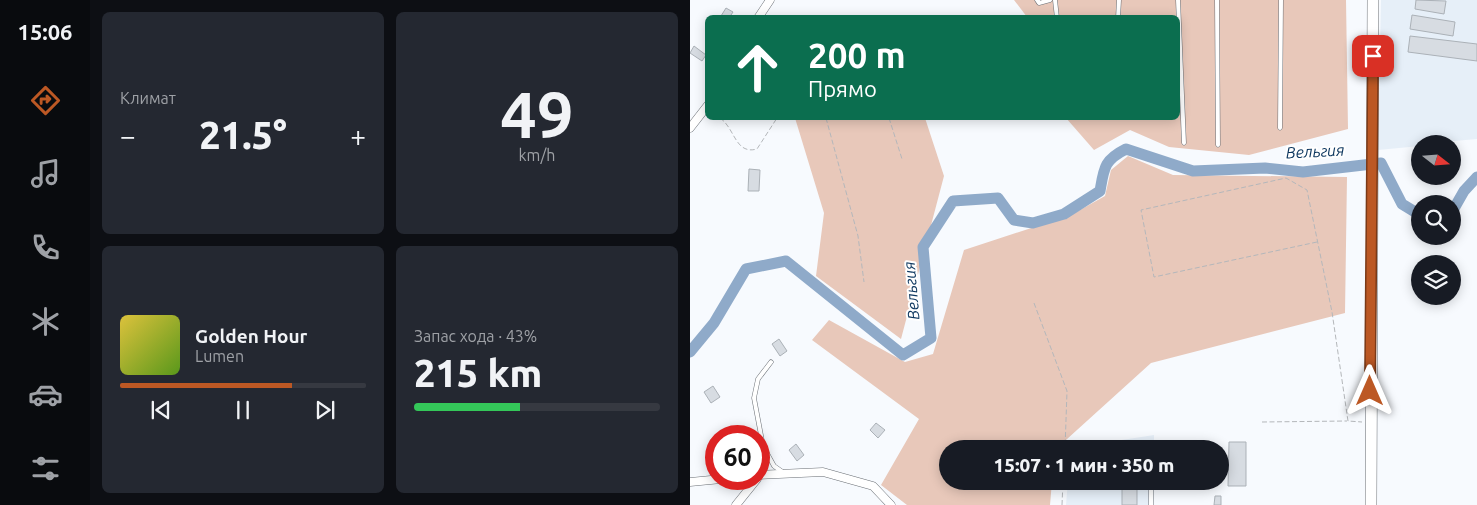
<!DOCTYPE html>
<html lang="ru">
<meta charset="utf-8">
<style>
body{margin:0;font-family:Ubuntu,sans-serif;background:#242831;color:#f1f3f6;height:100vh;display:flex;flex-direction:column;font-size:19px;white-space:nowrap}
*{box-sizing:border-box;margin:0}
p{font-size:16px;color:#9ea1a6}
.icon{flex:none;width:28px;height:28px;fill:none;stroke:currentColor;stroke-width:2;stroke-linecap:round;stroke-linejoin:round}
.map{position:relative;flex:1;overflow:hidden}
.side{display:flex;flex-direction:column;gap:12px;padding:12px;background:#0d0f14;width:600px}
.side>*{flex:none}
.guide{position:absolute;left:15px;top:15px;width:475px;height:105px;border-radius:8px;box-shadow:0 2px 12px #0003;background:#0b6e4f;color:#fff;overflow:hidden}
.needle{width:32px;rotate:107deg}
.tools{position:absolute;left:721px;top:135px;display:grid;gap:10px}
.tools a{display:grid;place-items:center;width:50px;height:50px;border-radius:50%;background:#171b24;box-shadow:0 2px 12px #0003;font-size:25px}
.speed{position:absolute;left:15px;top:425px;display:flex;gap:10px;font-size:25px;font-weight:700;text-align:center}
.speed>*{display:grid;place-content:center;width:65px;height:65px;border-radius:50%;background:#171b24;box-shadow:0 2px 12px #0003;line-height:1}
.speed .limit{border:8px solid #d22;background:#fff;color:#111}
.pin{position:absolute;display:grid;place-items:center;width:42px;height:42px;color:#fff;margin:-21px;border-radius:10px;box-shadow:0 2px 8px #0006}
.me{position:absolute;width:55px;margin:-28px;rotate:0deg;stroke-linejoin:round;filter:drop-shadow(0 0 4px #0008)}
.turn{display:flex;align-items:center;gap:18px;height:105px;padding:0 20px;font-size:22px}
.turn .icon{width:65px;height:65px;stroke-width:2.5}
.turn b{display:block;font-size:35px;line-height:42px}
.big{font-size:38px;font-weight:800;line-height:1.1}
.side .tile{flex:1;display:flex;flex-direction:column;justify-content:center;gap:8px;min-width:0;padding:0 18px;border-radius:8px;background:#242831}
.side .dial{align-items:center;gap:0}
.dial b{font-size:65px;line-height:1}
.song{display:flex;align-items:center;gap:15px}
.cover{width:60px;height:60px;border-radius:8px;background:linear-gradient(135deg,hsl(50 70% 55%),hsl(90 70% 35%))}
.played{height:5px;border-radius:2px;background:linear-gradient(90deg,#bc5824 70%,#363941 70%)}
.keys{display:flex;justify-content:space-around;direction:ltr}
.heat{display:flex;justify-content:space-between;align-items:center;font-size:28px;direction:ltr}
.charge{height:8px;border-radius:4px;background:linear-gradient(90deg,#34c759 43%,#363941 0)}
.side .tiles{flex:1;display:grid;gap:12px;grid-template-columns:repeat(2,1fr)}
.trip{position:absolute;left:249px;top:440px;width:290px;height:50px;border-radius:25px;background:#171b24;box-shadow:0 2px 12px #0003;font-weight:800;line-height:50px;text-align:center}
main{display:flex;flex:1;min-height:0}
.tabs{display:flex;flex-direction:column;width:90px;justify-content:space-around;align-items:center;background:#090b0e;color:#9ea1a6}
.tabs .icon{width:35px;height:35px}
.tabs .on{color:#bc5824}
.tabs b{font-size:22px;color:#f1f3f6}
.map>svg:first-child{display:block}
.built{fill:#e6eff8}
.green{fill:#e8c8ba}
.lines{fill:none;stroke-linecap:round;stroke-linejoin:round}
.river{stroke:#8faac9;stroke-width:11}
.building{fill:#d7dce2;stroke:#abb1b7}
.service-casing{stroke:#6a6f75;stroke-width:5}
.minor-casing{stroke:#6a6f75;stroke-width:9}
.primary-casing{stroke:#6a6f75;stroke-width:12}
.path{stroke:#b4b7ba;stroke-width:1;stroke-dasharray:5 2.5;stroke-linecap:butt}
.service{stroke:#fff;stroke-width:4}
.minor{stroke:#fff;stroke-width:8}
.primary{stroke:#fff;stroke-width:11}
.route-casing{stroke:#7a3917;stroke-width:12}
.route{stroke:#bc5824;stroke-width:9}
.labels{text-anchor:middle;stroke-width:4;stroke-linejoin:round;paint-order:stroke}
.water-label{font-size:16px;font-style:italic;fill:#0c365e;stroke:#fff}
</style>
<main>
<nav class="tabs">
<b>15:06</b>
<svg class="icon on" aria-label="directions" viewBox="0 0 24 24"><path d="M12 3l9 9-9 9-9-9zM9 14v-3h6M13 9l2 2-2 2"/></svg>
<svg class="icon" aria-label="music" viewBox="0 0 24 24"><path d="M9 18V5l10-2v13"/><circle cx="6" cy="18" r="3"/><circle cx="16" cy="16" r="3"/></svg>
<svg class="icon" aria-label="phone" viewBox="0 0 24 24"><path d="M5 4h4l2 5-3 2q2 4 5 5l2-3 5 2v4C11 20 4 13 5 4z"/></svg>
<svg class="icon" aria-label="climate" viewBox="0 0 24 24"><path d="M12 3v18M4 7l16 10M4 17L20 7"/></svg>
<svg class="icon" aria-label="car" viewBox="0 0 24 24"><path d="M5 17H2v-5l4-1 3-4h7l3 4 3 1v5h-3M9 17h6M6 11h13"/><circle cx="7" cy="17" r="2"/><circle cx="17" cy="17" r="2"/></svg>
<svg class="icon" aria-label="filters" viewBox="0 0 24 24"><path d="M4 7h16M4 17h16"/><circle cx="9" cy="7" r="2"/><circle cx="15" cy="17" r="2"/></svg>
</nav>
<section class="side">
<div class="tiles">
<div class="tile"><p>Климат</p>
<div class="heat"><a>−</a><b class="big">21.5°</b><a>+</a></div>
</div>
<div class="tile dial"><b>49</b><p>km/h</p></div>
<div class="tile">
<div class="song"><i class="cover"></i><div><b>Golden Hour</b><p>Lumen</p></div></div>
<div class="played"></div>
<div class="keys"><svg class="icon" aria-label="previous" viewBox="0 0 24 24"><path d="M18 5L8 12l10 7zM5 5v14"/></svg><svg class="icon" aria-label="pause" viewBox="0 0 24 24"><path d="M8 5v14M16 5v14"/></svg><svg class="icon" aria-label="next" viewBox="0 0 24 24"><path d="M6 5l10 7-10 7zM19 5v14"/></svg></div>
</div>
<div class="tile"><p>Запас хода · 43%</p><b class="big">215 km</b><div class="charge"></div></div>
</div>
</section>
<div class="map">
<svg width="787" height="505" viewBox="0 0 787 505">
<rect width="100%" height="100%" fill="#f7fafe"/>
<g class="built">
<path d="M691 0H787V139L730 144V146L688 150Z"/>
<path d="M464 435V449H380V448Z"/>
<path d="M378 481H464L463 505H376Z"/>
</g>
<g class="green">
<path d="M324 0H656L658 129 559 155 479 147 440 130 404 150 376 118H488V18L337 17Z"/>
<path d="M105 118H235L254 176 211 339 126 276 134 213Z"/>
<path d="M438 156 483 175 657 177 655 313 461 363 366 449H258V481H362L360 505H217L191 485 229 419 122 340 139 320 215 362 243 354 274 250 381 215 415 196 421 170Z"/>
</g>
<g class="lines">
<g class="river">
<path d="M762 212 774 191 787 177"/>
<path d="M0 352 24 323 56 269 96 261 213 355 241 338 233 247 263 201 308 198 324 220 343 223 374 214 410 191C414 168 414 160 436 149L503 171 575 168 613 172 691 163 712 204 730 215"/>
</g>
</g>
<g class="building">
<path d="M726 0 756 1 754 14 725 9Z"/>
<path d="M36 8 43 12 39 18 31 16Z"/>
<path d="M722 15 765 22 763 36 720 29Z"/>
<path d="M720 36 787 44V61L718 52Z"/>
<path d="M4 46 16 55 12 61 0 53Z"/>
<path d="M59 169 70 170 69 191H58Z"/>
<path d="M89 339 97 351 90 356 82 344Z"/>
<path d="M23 386 30 397 21 403 14 392Z"/>
<path d="M186 423 195 430 188 438 180 430Z"/>
<path d="M539 442H556V486H538Z"/>
<path d="M106 444 114 455 107 461 99 450Z"/>
<rect x="419" y="444" width="28" height="5"/>
<rect x="432" y="481" width="15" height="24"/>
<path d="M525 496H531V505H524Z"/>
</g>
<g class="lines">
<g class="service-casing">
<g id="service">
<path d="M347 0 349 3 360 0"/>
<path d="M365 0 367 18"/>
<path d="M488 0 494 143"/>
<path d="M527 0 528 145"/>
<path d="M428 18 429 0"/>
<path d="M590 128 591 0"/>
<path d="M81 362 68 379 64 398 73 446 84 466 94 473"/>
<path d="M461 505V481"/>
</g>
</g>
<g class="minor-casing">
<g id="minor">
<path d="M68 18 80 0"/>
<path d="M0 128 18 105"/>
<path d="M69 475 133 472 183 486 201 505"/>
<path d="M0 482 31 479"/>
<path d="M46 505 67 479"/>
</g>
</g>
<g class="primary-casing">
<path id="primary" d="M681 505 683 0"/>
</g>
<g class="path">
<path d="M30 118C45 128 45 155 67 149L87 118"/>
<path d="M136 118 168 236 174 282"/>
<path d="M199 118 212 159"/>
<path d="M627 242 464 277 451 210 596 178 617 190 642 312 658 421 672 422"/>
<path d="M344 303 377 391 375 449"/>
<path d="M572 422 657 421"/>
<path d="M372 505 373 481"/>
</g>
<use href="#service" class="service"/>
<use href="#minor" class="minor"/>
<use href="#primary" class="primary"/>
</g>
<g class="lines">
<g class="route-casing">
<path id="route" d="M680 391 683 56"/>
</g>
<use href="#route" class="route"/>
</g>
<g class="labels">
<g class="water-label">
<text transform="translate(625 151) rotate(-3)" y="6">Вельгия</text>
<text transform="translate(221 291) rotate(-95)" y="6">Вельгия</text>
</g>
</g>
</svg>
<div class="tools">
<a><svg class="needle" viewBox="-14 -14 28 28"><path d="M0-13l5 13h-10z" fill="#e53935"/><path d="M0 13l5-13h-10z" fill="#9ea1a6"/></svg></a>
<a><svg class="icon" aria-label="search" viewBox="0 0 24 24"><circle cx="10" cy="10" r="6"/><path d="M15 15l6 6"/></svg></a>
<a><svg class="icon" aria-label="layers" viewBox="0 0 24 24"><path d="M12 4l9 5-9 5-9-5zM3 14l9 5 9-5"/></svg></a>
</div>
<div class="speed"><div class="limit">60</div></div>
<div class="pin" style="left:683px;top:56px;background:#d93025"><svg class="icon" aria-label="arrive" viewBox="0 0 24 24"><path d="M6 21V4h12l-3 4 3 4H6"/></svg></div>
<svg class="me" style="left:680px;top:391px" viewBox="-20 -20 40 40"><path d="M0-17L14 15 0 8-14 15z" fill="#bc5824" stroke="#fff" stroke-width="4"/></svg>
<div class="trip">15:07 · 1 мин · 350 m</div>
<div class="guide">
<div class="turn"><svg class="icon" aria-label="ahead" viewBox="0 0 24 24"><path d="M12 20V5M6 11l6-6 6 6"/></svg><div><b>200 m</b>Прямо</div></div>
</div>
</div>
</main>
